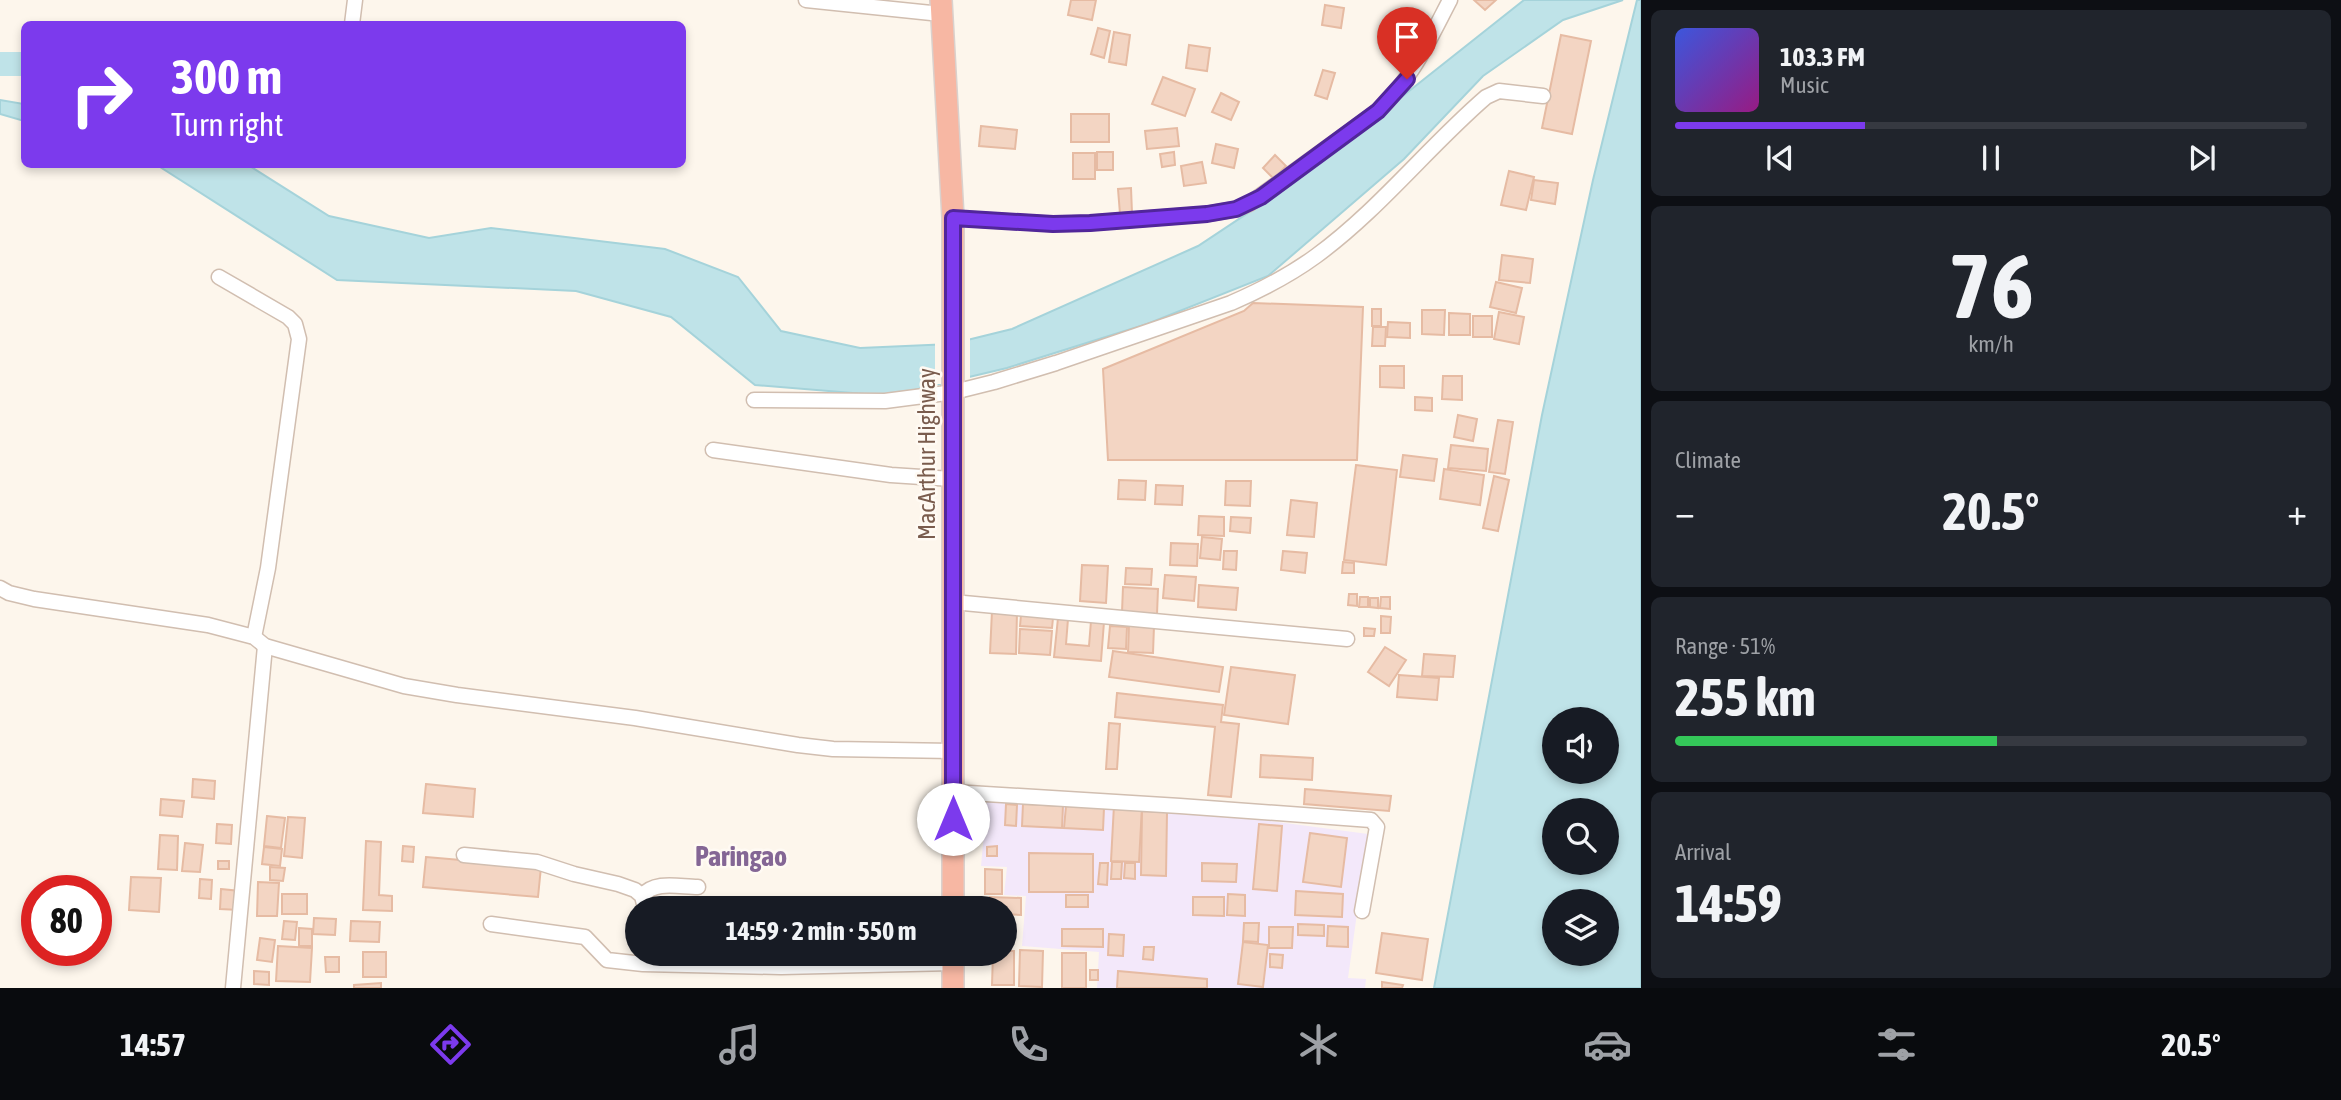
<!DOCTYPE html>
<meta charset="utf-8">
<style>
body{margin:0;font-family:"Asap Condensed",sans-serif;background:#20242c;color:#f1f3f6;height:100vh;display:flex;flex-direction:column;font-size:26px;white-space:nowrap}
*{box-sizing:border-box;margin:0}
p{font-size:23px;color:#9ea1a6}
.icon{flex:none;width:38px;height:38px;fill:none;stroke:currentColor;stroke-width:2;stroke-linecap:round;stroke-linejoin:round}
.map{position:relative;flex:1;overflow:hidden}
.side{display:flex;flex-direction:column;gap:10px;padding:10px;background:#0d0f14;width:700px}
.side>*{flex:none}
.hud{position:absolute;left:21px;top:21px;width:665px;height:147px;border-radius:10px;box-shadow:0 4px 10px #0003;background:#7c3aed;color:#fff;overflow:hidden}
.buttons{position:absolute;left:1542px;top:707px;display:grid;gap:14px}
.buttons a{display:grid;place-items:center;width:77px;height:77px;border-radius:50%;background:#171b24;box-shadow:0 4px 10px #0003;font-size:35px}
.speed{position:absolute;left:21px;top:875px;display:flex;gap:14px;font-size:35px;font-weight:700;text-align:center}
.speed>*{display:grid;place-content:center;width:91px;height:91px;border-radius:50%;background:#171b24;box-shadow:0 4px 10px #0003;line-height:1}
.speed .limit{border:10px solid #d22;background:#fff;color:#111}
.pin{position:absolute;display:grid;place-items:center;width:60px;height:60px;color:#fff;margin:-72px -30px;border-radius:50% 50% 50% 0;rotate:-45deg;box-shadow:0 0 7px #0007}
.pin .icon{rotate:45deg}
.me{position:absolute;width:77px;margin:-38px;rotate:0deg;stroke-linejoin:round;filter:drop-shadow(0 0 5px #0008)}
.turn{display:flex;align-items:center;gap:24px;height:147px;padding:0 35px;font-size:32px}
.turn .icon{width:91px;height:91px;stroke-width:2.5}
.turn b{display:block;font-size:49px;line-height:60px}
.big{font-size:52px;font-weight:700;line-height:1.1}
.side .tile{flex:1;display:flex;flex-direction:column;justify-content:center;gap:10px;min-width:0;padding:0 24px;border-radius:10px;background:#20242c}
.side .dial{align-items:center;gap:0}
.dial b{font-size:91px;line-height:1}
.song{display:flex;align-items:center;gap:21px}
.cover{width:84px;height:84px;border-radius:10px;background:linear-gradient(135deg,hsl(230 70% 55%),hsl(310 70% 35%))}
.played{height:7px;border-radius:4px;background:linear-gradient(90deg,#7c3aed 30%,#363941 30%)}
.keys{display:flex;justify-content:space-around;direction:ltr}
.heat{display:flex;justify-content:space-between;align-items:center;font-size:38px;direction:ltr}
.charge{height:10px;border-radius:5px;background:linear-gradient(90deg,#34c759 51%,#363941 0)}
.trip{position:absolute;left:625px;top:896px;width:392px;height:70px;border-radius:35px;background:#171b24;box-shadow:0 4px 10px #0003;font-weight:700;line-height:70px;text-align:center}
.menu{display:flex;height:112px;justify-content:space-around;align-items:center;background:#090b0e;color:#9ea1a6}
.menu .icon{width:49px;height:49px}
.menu .active{color:#7c3aed}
.menu b{font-size:32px;color:#f1f3f6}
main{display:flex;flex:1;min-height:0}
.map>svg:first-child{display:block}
.education{fill:#f3e8fa}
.water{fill:#bfe3e8;stroke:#a5d3da;stroke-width:2;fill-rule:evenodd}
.pier{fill:#fdf6ec}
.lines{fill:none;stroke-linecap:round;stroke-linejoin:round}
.river{stroke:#bfe3e8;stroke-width:24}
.building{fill:#f3d5c3;stroke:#e6bba3;stroke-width:2}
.minor-casing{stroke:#d1beb0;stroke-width:17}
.highway-casing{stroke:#dad1cd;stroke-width:24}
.minor{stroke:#fff;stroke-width:14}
.highway{stroke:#f7b7a3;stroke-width:21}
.route-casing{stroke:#51269a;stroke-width:18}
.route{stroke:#7c3aed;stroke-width:12}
.labels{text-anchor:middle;stroke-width:5;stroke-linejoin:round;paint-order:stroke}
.street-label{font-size:24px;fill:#7a5c4d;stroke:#fffaf3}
.quarter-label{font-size:28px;font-weight:bold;fill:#846695;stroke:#fffaf3}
</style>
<main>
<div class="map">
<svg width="1641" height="988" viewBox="0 0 1641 988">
<rect width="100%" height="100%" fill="#fdf6ec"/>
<path class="education" d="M987 800 1187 810 1368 834 1348 978 1366 979 1365 988H1097L1099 952 1022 946 1026 896 1004 895 1007 867 981 866Z"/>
<g class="water">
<path d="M1524 0H1623L1563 20 1483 76 1404 159 1268 276 1147 324 1007 368 889 396 755 385 671 317 576 291 337 280 157 165H248L329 216 429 238 491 228 665 249 738 277 781 331 860 348 951 344 1012 329 1198 246 1293 183Z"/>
<path d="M1637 0H1641V988H1434L1542 415 1593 180ZM1554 719H1606V772H1554ZM1554 810H1606V863H1554ZM1554 901H1606V954H1554Z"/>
<path d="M0 100 24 104V121L0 114Z"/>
</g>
<path class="pier" d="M970 336V380L954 384H935V341H951Z"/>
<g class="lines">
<path class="river" d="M0 64H24"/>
</g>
<g class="building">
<path d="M1071 0H1096L1092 20 1068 15Z"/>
<path d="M1474 0H1496L1485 10Z"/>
<path d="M1325 5 1344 8 1341 28 1322 25Z"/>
<path d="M1098 28 1110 31 1104 58 1091 54Z"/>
<path d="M1114 32 1130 35 1126 65 1109 62Z"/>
<path d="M1561 35 1591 41 1572 134 1542 128Z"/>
<path d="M1189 45 1210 48 1207 71 1186 68Z"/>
<path d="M1323 70 1335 73 1327 99 1315 95Z"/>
<path d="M1163 77 1195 89 1185 116 1152 104Z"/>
<path d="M1221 93 1239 102 1231 120 1212 112Z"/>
<rect x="1071" y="114" width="38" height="28"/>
<path d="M981 126 1017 130 1015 149 979 146Z"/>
<path d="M1177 128 1179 146 1147 149 1145 131Z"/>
<path d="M1216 144 1238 149 1234 168 1212 163Z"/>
<rect x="1097" y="152" width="16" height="18"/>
<path d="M1174 152 1175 165 1162 167 1160 154Z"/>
<rect x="1073" y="153" width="22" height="26"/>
<path d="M1275 155 1286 166 1274 179 1263 168Z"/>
<path d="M1202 162 1206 183 1184 186 1181 166Z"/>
<path d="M1509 171 1534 177 1526 210 1501 205Z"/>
<path d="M1534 180 1558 183 1555 204 1531 200Z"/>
<path d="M1131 188 1132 213 1120 214 1118 189Z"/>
<path d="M1502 255 1533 259 1530 283 1499 280Z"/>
<path d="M1496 282 1522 288 1516 313 1490 307Z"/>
<path d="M1253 303 1363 307 1357 460H1108L1103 369 1244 311Z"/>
<rect x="1372" y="309" width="9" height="17"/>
<path d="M1422 310H1445L1444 335 1422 334Z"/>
<path d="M1499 312 1524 317 1519 344 1494 339Z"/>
<path d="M1449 313 1470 314V335H1449Z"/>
<rect x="1473" y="316" width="19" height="21"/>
<path d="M1388 322 1410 323V338L1387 337Z"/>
<path d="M1373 327H1386L1385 346H1372Z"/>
<path d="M1380 366H1404V388L1380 387Z"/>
<path d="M1443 376H1462V400L1442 399Z"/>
<path d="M1415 397 1432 398V411L1415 410Z"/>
<path d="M1458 415 1477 419 1473 441 1454 437Z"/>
<path d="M1498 420 1513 422 1505 474 1489 472Z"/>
<path d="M1451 445 1488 449 1486 471 1448 468Z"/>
<path d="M1403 455 1437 459 1434 481 1400 477Z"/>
<path d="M1356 465 1397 470 1386 565 1344 560Z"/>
<path d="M1444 469 1484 475 1480 505 1440 499Z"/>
<path d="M1494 476 1509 480 1498 531 1483 528Z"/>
<path d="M1119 480 1146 481 1145 500 1118 499Z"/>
<path d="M1226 481H1251L1250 506 1225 505Z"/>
<path d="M1156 485 1183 486 1182 505 1155 504Z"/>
<path d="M1291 500 1317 503 1314 537 1287 535Z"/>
<path d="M1199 516 1224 517V536L1198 535Z"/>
<path d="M1231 517 1251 518 1250 533 1230 531Z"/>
<path d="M1202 537 1222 539 1220 560 1200 558Z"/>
<path d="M1171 543 1198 544 1197 566 1170 565Z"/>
<path d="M1224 551H1237L1236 570 1223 569Z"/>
<path d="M1283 551 1307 553 1305 573 1281 570Z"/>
<path d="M1343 562 1354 563V573H1342Z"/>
<path d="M1082 565 1108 566 1106 603 1080 601Z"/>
<path d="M1126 568 1152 569 1151 585 1125 584Z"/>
<path d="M1165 575 1196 577 1194 601 1163 598Z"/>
<path d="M1199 585 1238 588 1236 610 1198 607Z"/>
<path d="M1123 587 1158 589 1157 614 1122 612Z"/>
<path d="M1349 594H1357V606L1348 605Z"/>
<path d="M1360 597H1368V607H1359Z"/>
<path d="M1381 597H1390V609L1380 608Z"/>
<path d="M1370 598H1378V608L1370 607Z"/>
<path d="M992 611 1017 612 1016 654 990 653Z"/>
<path d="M1021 615 1053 618 1052 628 1020 626Z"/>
<path d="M1381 616 1391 617 1390 633H1381Z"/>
<path d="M1058 618 1068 619 1066 644 1089 646 1091 621 1104 622 1101 661 1054 657Z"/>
<path d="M1129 625 1154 626 1153 653 1128 652Z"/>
<path d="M1110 626 1127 627 1126 649 1108 648Z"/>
<path d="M1364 628 1375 629 1374 636H1364Z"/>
<path d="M1020 629 1052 631 1050 655 1019 653Z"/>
<path d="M1385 647 1406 660 1389 686 1368 672Z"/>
<path d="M1113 651 1223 667 1219 692 1109 677Z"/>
<path d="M1424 654 1455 656 1453 677 1422 676Z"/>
<path d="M1231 667 1295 675 1288 724 1224 715Z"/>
<path d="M1399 675 1439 678 1437 700 1397 697Z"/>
<path d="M1117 693 1223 705 1221 722 1239 724 1231 797 1208 795 1215 727 1115 717Z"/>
<path d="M1109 723 1120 724 1117 769H1106Z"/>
<path d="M1261 755 1313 758 1312 780 1260 777Z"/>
<path d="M193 779 215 781 214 799 192 797Z"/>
<path d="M426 784 475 789 473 817 423 813Z"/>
<path d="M1305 789 1391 796 1389 811 1304 804Z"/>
<path d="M161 799 184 801 182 817 160 815Z"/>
<path d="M1006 804 1017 805 1016 826 1005 825Z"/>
<path d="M1023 804 1063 806 1062 828 1022 826Z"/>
<path d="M1114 805 1142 807 1139 862 1111 861Z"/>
<path d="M1066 806 1104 808 1103 830 1064 828Z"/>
<path d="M1142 811 1167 812 1166 876 1141 875Z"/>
<path d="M267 816 285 818 281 848 264 846Z"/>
<path d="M288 817 305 818 302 858 284 856Z"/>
<path d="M217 824 232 825 231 844 216 843Z"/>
<path d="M1259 824 1282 826 1277 891 1253 889Z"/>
<path d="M1310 833 1347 838 1341 887 1303 882Z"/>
<path d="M160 835 178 836 177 870 158 869Z"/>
<path d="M366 841 381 842 379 895 392 896V911L363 910Z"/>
<path d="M185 843 203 845 200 872 182 871Z"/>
<path d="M403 846 414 847 413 862 402 861Z"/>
<path d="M997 846V856H987V847Z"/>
<path d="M264 847 282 849 280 866 262 864Z"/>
<path d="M1029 853 1093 854V892H1029Z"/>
<path d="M426 857 541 867 538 897 423 887Z"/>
<rect x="218" y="861" width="11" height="8"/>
<path d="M1112 862H1122L1121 879H1111Z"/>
<path d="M1100 863H1108L1107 885 1098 884Z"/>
<path d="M1125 863H1135V879L1124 878Z"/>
<path d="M1202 863 1237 864 1236 882 1202 881Z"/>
<path d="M270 867 285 868 283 881 270 880Z"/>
<path d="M985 869 1002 870V894H985Z"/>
<path d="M131 877 161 878 159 912 129 910Z"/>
<path d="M200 879 212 880 211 899 199 898Z"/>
<path d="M258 882 279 883 277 916H257Z"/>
<path d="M221 889 240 891 239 910 220 909Z"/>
<path d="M1296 891 1343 894 1342 917 1295 915Z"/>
<rect x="282" y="894" width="25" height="20"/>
<path d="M1228 894 1245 895V916L1227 915Z"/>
<rect x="1066" y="895" width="22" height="12"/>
<path d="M990 897 1021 898V915L1004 914V908H990Z"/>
<path d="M1193 897H1224V916L1193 915Z"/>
<path d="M314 918 336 919 335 935 313 934Z"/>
<path d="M284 921 297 922 295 940 282 939Z"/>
<path d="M351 921 380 922 379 942 350 941Z"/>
<path d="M1244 923H1259L1258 942 1243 941Z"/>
<path d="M1298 924 1324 925V936L1298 935Z"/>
<path d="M1328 926 1348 927V947L1327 946Z"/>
<path d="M1269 927H1293L1292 948H1269Z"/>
<path d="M299 928 312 929V946H299Z"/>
<path d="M1062 929H1103V947L1062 946Z"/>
<path d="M1382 933 1428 939 1422 980 1376 973Z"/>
<path d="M1109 934 1124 935 1123 956 1108 955Z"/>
<path d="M260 938 275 940 272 962 257 960Z"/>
<path d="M1243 942 1268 945 1263 987 1238 984Z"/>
<path d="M278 946 312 948 310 982 276 981Z"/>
<path d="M1144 947H1154L1153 960 1143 959Z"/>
<path d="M1020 950 1043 951 1042 987 1019 986Z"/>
<path d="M1004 951H1014V985H992L993 954H1004Z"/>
<rect x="363" y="952" width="23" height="25"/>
<rect x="1062" y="953" width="24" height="35"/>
<path d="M1270 954 1283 955 1282 968 1270 967Z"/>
<path d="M325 957H339V972H326Z"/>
<rect x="1090" y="970" width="8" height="10"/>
<path d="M254 971 269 972V985L254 984Z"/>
<path d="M1118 971 1207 979V988H1117Z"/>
<path d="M1382 982 1403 985 1402 988H1382Z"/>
<path d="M381 983V988H354V985Z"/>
</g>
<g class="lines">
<g class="minor-casing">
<g id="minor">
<path d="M806 0 941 14"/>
<path d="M352 24 355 0"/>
<path d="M953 218 1053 224 1089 223 1207 214 1236 209 1249 204 1378 111C1412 79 1429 40 1450 0"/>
<path d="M219 277 288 317 295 324 299 339 268 568 254 637"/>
<path d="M754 400 885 401 954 392 994 382 1056 363 1231 303C1261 290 1290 275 1316 256 1379 210 1428 147 1486 97L1499 91 1543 96"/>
<path d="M713 450 891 475 952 479"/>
<path d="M0 588 9 593 34 599 208 625 254 637 265 646 404 686 457 695 635 718 798 745 833 749 953 751"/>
<path d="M953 602 1347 639"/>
<path d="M953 792 1180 806 1371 820 1377 827 1362 911"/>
<path d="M464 855 537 862 574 874 618 884 635 890 642 896 645 908"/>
<path d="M642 896C655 880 679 887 698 887"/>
<path d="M491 924 585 937 607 960 643 964 781 967 953 963"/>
<path d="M233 988 265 646"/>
</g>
</g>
<g class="highway-casing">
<g id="highway">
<path d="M941 0 953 218V908"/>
<path d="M953 954V988"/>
</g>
</g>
<use href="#minor" class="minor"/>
<use href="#highway" class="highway"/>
</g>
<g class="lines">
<g class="route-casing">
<path id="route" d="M953 819V218L1053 224 1090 223 1207 214 1236 209 1261 197 1378 111 1407 79"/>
</g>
<use href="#route" class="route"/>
</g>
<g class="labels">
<g class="street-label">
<text transform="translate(927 454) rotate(-90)" y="8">MacArthur Highway</text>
</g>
<g class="quarter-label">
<text x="741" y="866">Paringao</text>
</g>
</g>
</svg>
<div class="buttons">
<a><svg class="icon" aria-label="sound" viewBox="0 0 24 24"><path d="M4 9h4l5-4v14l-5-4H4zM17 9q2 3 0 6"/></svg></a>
<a><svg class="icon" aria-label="search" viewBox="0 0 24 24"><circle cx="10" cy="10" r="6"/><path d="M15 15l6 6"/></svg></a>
<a><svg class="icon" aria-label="layers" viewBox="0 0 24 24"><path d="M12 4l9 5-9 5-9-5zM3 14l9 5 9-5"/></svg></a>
</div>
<div class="speed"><div class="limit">80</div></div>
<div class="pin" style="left:1407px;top:79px;background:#d93025"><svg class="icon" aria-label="arrive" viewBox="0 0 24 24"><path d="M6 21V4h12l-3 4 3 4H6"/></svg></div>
<svg class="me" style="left:953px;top:819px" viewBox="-20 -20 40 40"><circle r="19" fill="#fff"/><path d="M0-13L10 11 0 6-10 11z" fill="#7c3aed"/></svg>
<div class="trip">14:59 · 2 min · 550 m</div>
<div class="hud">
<div class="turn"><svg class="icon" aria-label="right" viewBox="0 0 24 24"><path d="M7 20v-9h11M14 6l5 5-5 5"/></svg><div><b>300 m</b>Turn right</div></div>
</div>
</div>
<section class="side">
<div class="tile">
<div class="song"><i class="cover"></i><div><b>103.3 FM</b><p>Music</p></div></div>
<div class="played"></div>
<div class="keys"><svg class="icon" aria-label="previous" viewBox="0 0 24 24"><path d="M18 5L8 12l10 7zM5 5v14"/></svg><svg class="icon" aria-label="pause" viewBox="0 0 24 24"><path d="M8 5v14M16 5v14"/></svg><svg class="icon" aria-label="next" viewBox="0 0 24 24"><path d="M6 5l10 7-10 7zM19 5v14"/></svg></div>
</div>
<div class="tile dial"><b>76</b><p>km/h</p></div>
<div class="tile"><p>Climate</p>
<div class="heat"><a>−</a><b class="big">20.5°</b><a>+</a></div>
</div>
<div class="tile"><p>Range · 51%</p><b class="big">255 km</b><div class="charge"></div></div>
<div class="tile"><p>Arrival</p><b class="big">14:59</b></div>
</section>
</main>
<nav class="menu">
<b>14:57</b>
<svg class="icon active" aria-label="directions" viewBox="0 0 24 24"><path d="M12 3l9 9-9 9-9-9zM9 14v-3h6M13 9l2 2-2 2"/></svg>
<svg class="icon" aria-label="music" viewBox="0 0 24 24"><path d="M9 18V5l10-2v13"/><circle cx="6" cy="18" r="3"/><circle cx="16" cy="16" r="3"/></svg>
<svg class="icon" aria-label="phone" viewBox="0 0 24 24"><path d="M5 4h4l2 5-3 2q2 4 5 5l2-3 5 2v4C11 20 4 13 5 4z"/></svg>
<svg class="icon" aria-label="climate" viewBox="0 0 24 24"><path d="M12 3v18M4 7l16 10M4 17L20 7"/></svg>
<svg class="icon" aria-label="car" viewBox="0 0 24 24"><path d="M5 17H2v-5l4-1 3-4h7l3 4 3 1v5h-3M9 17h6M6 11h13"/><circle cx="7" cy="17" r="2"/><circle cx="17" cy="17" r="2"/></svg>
<svg class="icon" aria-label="filters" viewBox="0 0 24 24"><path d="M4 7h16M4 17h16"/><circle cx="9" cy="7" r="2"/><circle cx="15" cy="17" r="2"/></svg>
<b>20.5°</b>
</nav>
